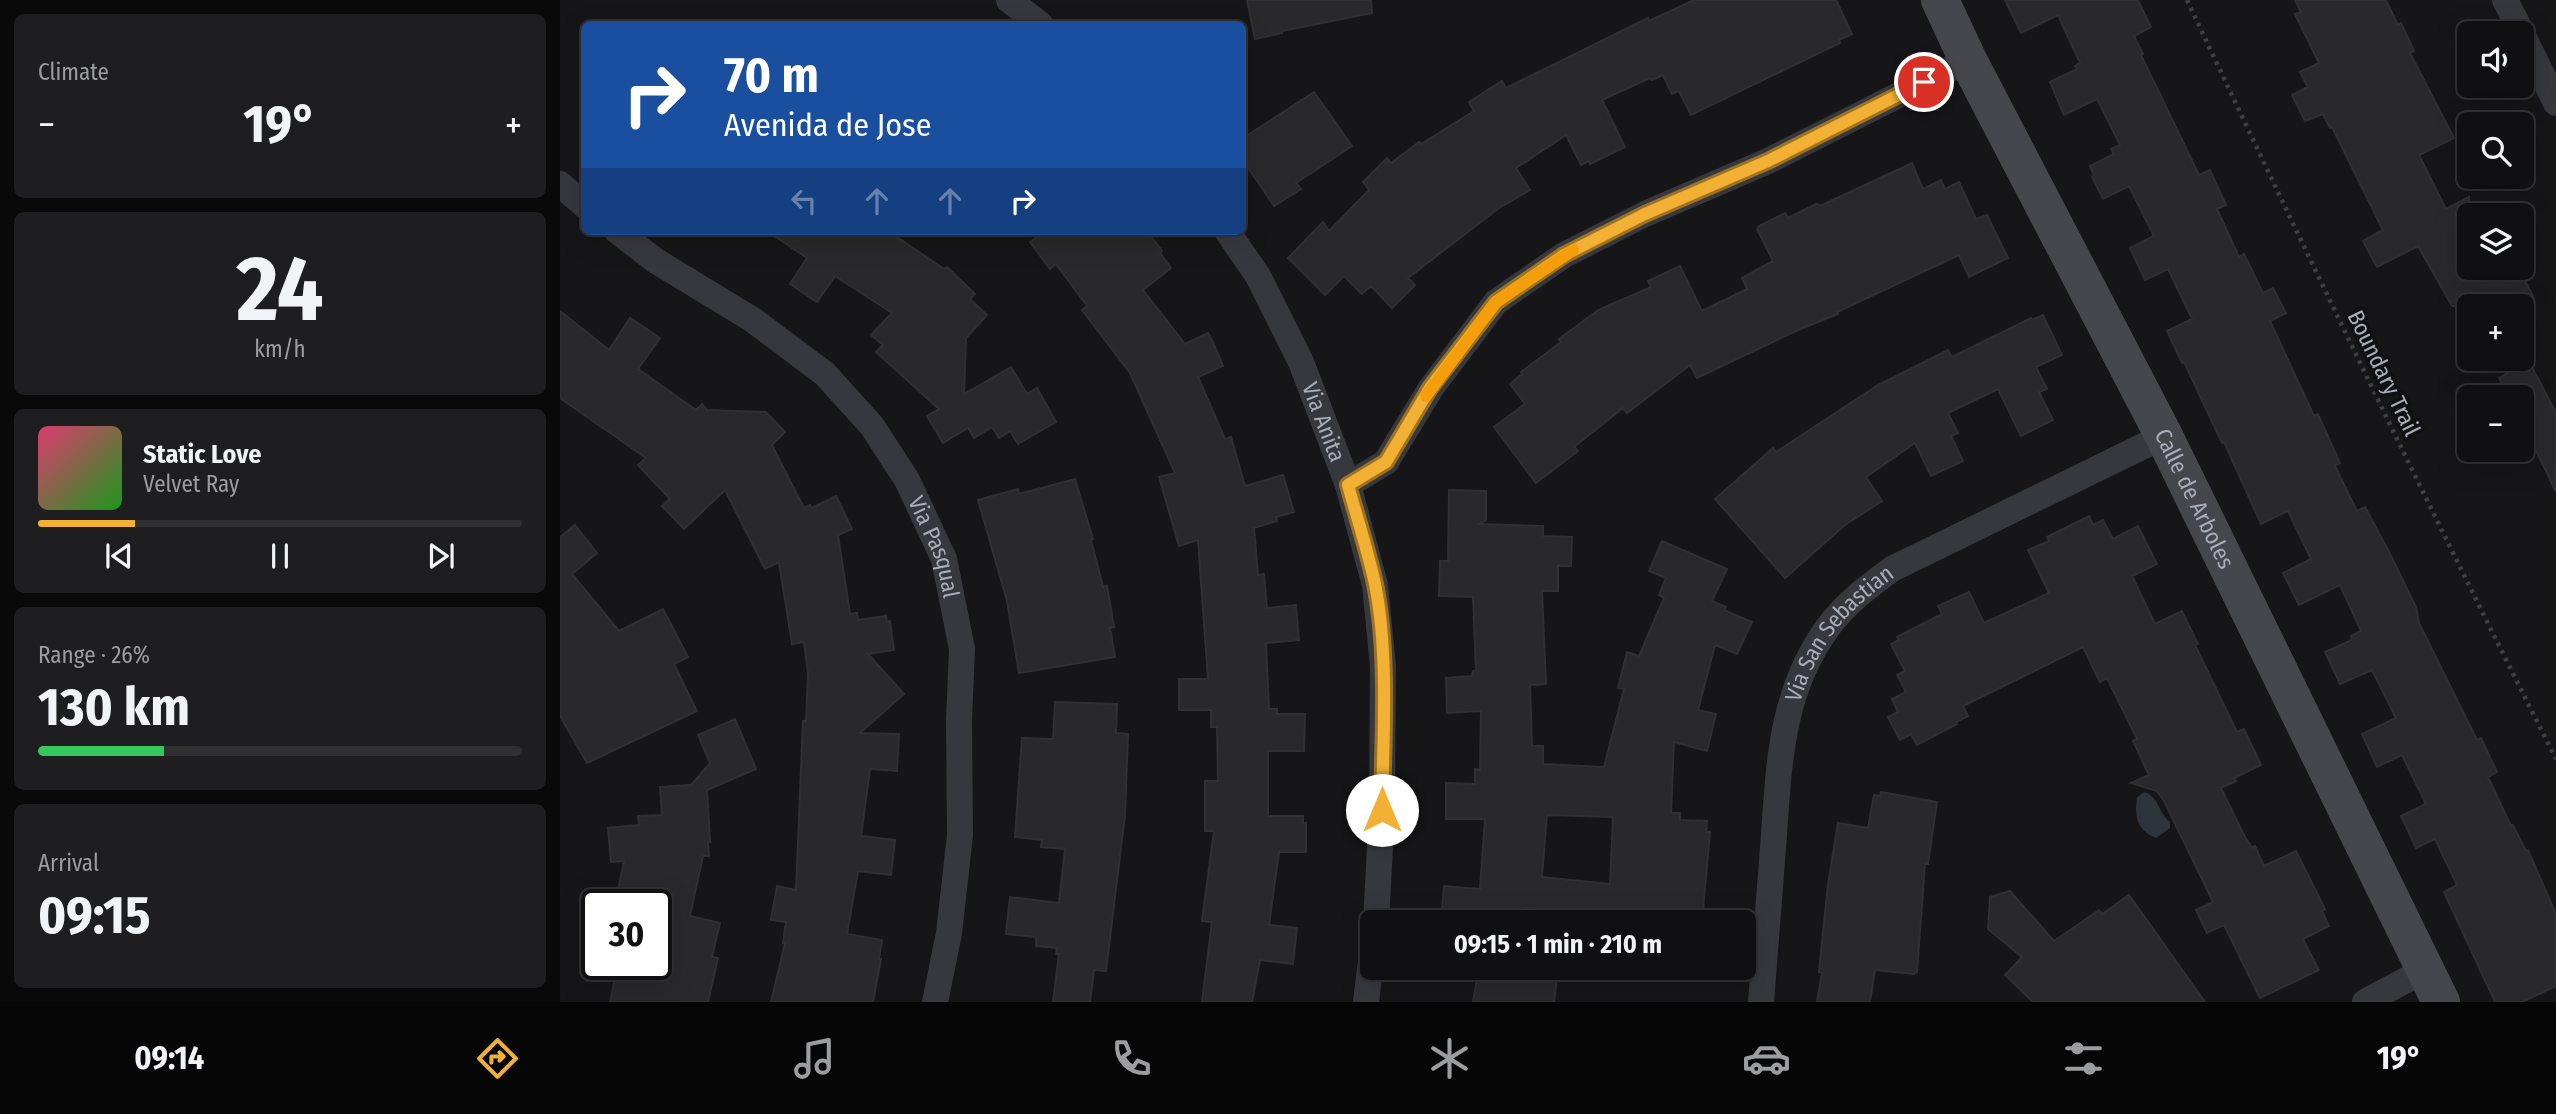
<!DOCTYPE html>
<meta charset="utf-8">
<style>
body{margin:0;font-family:"Fira Sans Condensed",sans-serif;background:#1e1e20;color:#f1f3f6;height:100vh;display:flex;flex-direction:column;font-size:26px;white-space:nowrap}
*{box-sizing:border-box;margin:0}
p{font-size:23px;color:#9c9d9f}
.icon{flex:none;width:38px;height:38px;fill:none;stroke:currentColor;stroke-width:2;stroke-linecap:round;stroke-linejoin:round}
.map{position:relative;flex:1;overflow:hidden}
.side{display:flex;flex-direction:column;gap:14px;padding:14px;background:#09090a;width:560px}
.side>*{flex:none}
.banner{position:absolute;left:21px;top:21px;width:665px;height:214px;border-radius:10px;box-shadow:0 7px 28px #0002,0 0 0 2px #303032;background:#1a4fa0;color:#fff;overflow:hidden}
.fabs{position:absolute;left:1897px;top:21px;display:grid;gap:14px}
.fabs a{display:grid;place-items:center;width:77px;height:77px;border-radius:10px;background:#101012;box-shadow:0 7px 28px #0002,0 0 0 2px #303032;font-size:35px}
.speed{position:absolute;left:21px;top:889px;display:flex;gap:14px;font-size:35px;font-weight:700;text-align:center}
.speed>*{display:grid;place-content:center;width:91px;height:91px;border-radius:50%;background:#101012;box-shadow:0 7px 28px #0002,0 0 0 2px #303032;line-height:1}
.speed .limit{border:4px solid #111;border-radius:10px;background:#fff;color:#111}
.pin{position:absolute;display:grid;place-items:center;width:60px;height:60px;color:#fff;margin:-30px;border:4px solid #fff;border-radius:50%;box-shadow:0 2px 7px #0007}
.me{position:absolute;width:77px;margin:-38px;rotate:0deg;stroke-linejoin:round;filter:drop-shadow(0 0 5px #0008)}
.turn{display:flex;align-items:center;gap:24px;height:147px;padding:0 28px;font-size:32px}
.turn .icon{width:91px;height:91px;stroke-width:2.5}
.turn b{display:block;font-size:49px;line-height:60px}
.lanes{display:flex;align-items:center;height:66px;padding:0 28px;background:#0003;justify-content:center;gap:35px;direction:ltr}
.lanes .off{opacity:.35}
.big{font-size:52px;font-weight:700;line-height:1.1}
.side .tile{flex:1;display:flex;flex-direction:column;justify-content:center;gap:10px;min-width:0;padding:0 24px;border-radius:10px;background:#1e1e20}
.side .dial{align-items:center;gap:0}
.dial b{font-size:91px;line-height:1}
.song{display:flex;align-items:center;gap:21px}
.cover{width:84px;height:84px;border-radius:10px;background:linear-gradient(135deg,hsl(340 70% 55%),hsl(120 70% 35%))}
.played{height:7px;border-radius:4px;background:linear-gradient(90deg,#f2b134 20%,#303032 20%)}
.keys{display:flex;justify-content:space-around;direction:ltr}
.heat{display:flex;justify-content:space-between;align-items:center;font-size:38px;direction:ltr}
.charge{height:10px;border-radius:5px;background:linear-gradient(90deg,#34c759 26%,#303032 0)}
.trip{position:absolute;left:800px;top:910px;width:396px;height:70px;border-radius:10px;background:#101012;box-shadow:0 7px 28px #0002,0 0 0 2px #303032;font-weight:700;line-height:70px;text-align:center}
.tab-bar{display:flex;height:112px;justify-content:space-around;align-items:center;background:#060607;color:#9c9d9f}
.tab-bar .icon{width:49px;height:49px}
.tab-bar .active{color:#f2b134}
.tab-bar b{font-size:32px;color:#f1f3f6}
main{display:flex;flex:1;min-height:0}
.map>svg:first-child{display:block}
.water{fill:#2c353c}
.building{fill:#29292c;stroke:#303034;stroke-width:2;fill-rule:evenodd}
.lines{fill:none;stroke-linecap:round;stroke-linejoin:round}
.path{stroke:#3d3f44;stroke-width:4.5;stroke-dasharray:3.5 5;stroke-linecap:butt}
.street{stroke:#37383d;stroke-width:26}
.secondary{stroke:#45474d;stroke-width:38}
.route-casing{stroke:#9d7322;stroke-width:18}
.route{stroke:#f2b134;stroke-width:12}
.slow{stroke:#f59e0b;stroke-width:12}
.labels{text-anchor:middle;stroke-width:7;stroke-linejoin:round;paint-order:stroke}
.street-label{font-size:23px;fill:#a8adb8;stroke:#111113}
</style>
<main>
<section class="side">
<div class="tile"><p>Climate</p>
<div class="heat"><a>−</a><b class="big">19°</b><a>+</a></div>
</div>
<div class="tile dial"><b>24</b><p>km/h</p></div>
<div class="tile">
<div class="song"><i class="cover"></i><div><b>Static Love</b><p>Velvet Ray</p></div></div>
<div class="played"></div>
<div class="keys"><svg class="icon" aria-label="previous" viewBox="0 0 24 24"><path d="M18 5L8 12l10 7zM5 5v14"/></svg><svg class="icon" aria-label="pause" viewBox="0 0 24 24"><path d="M8 5v14M16 5v14"/></svg><svg class="icon" aria-label="next" viewBox="0 0 24 24"><path d="M6 5l10 7-10 7zM19 5v14"/></svg></div>
</div>
<div class="tile"><p>Range · 26%</p><b class="big">130 km</b><div class="charge"></div></div>
<div class="tile"><p>Arrival</p><b class="big">09:15</b></div>
</section>
<div class="map">
<svg width="1996" height="1002" viewBox="0 0 1996 1002">
<rect width="100%" height="100%" fill="#161618"/>
<path class="water" d="M1584 792C1600 797 1597 812 1610 822V828L1596 838C1578 831 1574 817 1577 798Z"/>
<g class="building">
<path d="M687 0H811L812 13 722 31V33L695 39Z"/>
<path d="M1134 0H1276L1292 34 1279 40 1280 43 1131 115 1119 91 1112 94 1103 75 1092 80 1090 78 1042 100 1065 147 1030 164 1029 161 1021 165 1006 135 956 168 970 190 939 208 848 278 855 285 832 308 811 286 802 294 784 276 765 295 728 258 763 222 769 231 809 190 803 182 827 158 831 163 859 142 861 144 914 111 909 102 942 81 946 88 1088 18 1089 21Z"/>
<path d="M1445 0H1578L1591 27 1574 36 1583 54 1581 55 1639 175 1650 170 1666 205 1657 209 1679 257 1684 254 1703 293 1713 288 1726 313 1710 321 1754 416 1758 414 1780 463 1775 466 1797 511 1805 507 1828 550 1856 607 1859 623 1917 740 1921 738 1937 772 1928 777 1951 826 1953 825 1966 851 1968 850 1996 914V986L1962 1002H1935L1884 892 1897 885 1875 839 1856 848 1841 816 1866 804 1842 755 1817 767 1802 734 1836 718 1812 670 1780 684 1765 652 1792 640 1791 636 1801 631 1780 585 1739 605 1723 573 1751 559 1728 511 1701 524 1664 442 1662 443 1624 362 1622 363 1607 331 1632 319 1608 269 1585 280 1570 248 1594 236 1569 186 1543 199 1532 177 1534 175 1530 166 1554 154 1551 149 1560 145 1537 99 1504 115 1490 82 1517 69 1515 66 1520 63 1498 15 1461 33Z"/>
<path d="M1735 0H1826L1838 25 1841 23 1854 51 1850 53 1894 138 1859 155 1886 209 1909 197V268H1958L1973 296 1952 306H1892L1858 246 1817 267 1803 241 1823 230 1772 127 1770 128 1763 114 1745 121 1732 95 1748 87 1740 72 1759 63 1735 14 1741 12Z"/>
<path d="M754 92 792 146 736 183 741 189 714 206 682 159V139Z"/>
<path d="M1352 163 1363 189 1381 180 1385 189 1399 182 1416 219 1427 215 1448 258 1409 277 1399 255 1277 312 1278 314 1238 330 1137 378 1130 365 1067 413 1063 408 1014 447 1018 451 976 483 934 427 965 404 950 384 962 374 961 372 1001 342 999 339 1038 310 1091 287 1088 281 1120 266 1142 311 1187 289 1182 278 1213 261 1197 229 1199 226 1225 213 1228 218 1256 204 1262 205Z"/>
<path d="M207 231H328L384 269 387 267 415 294 410 299 427 315 406 338 404 394 451 367 467 394 477 388 496 422 458 444 450 431 439 438 432 427 414 438 408 428 383 443 367 416 379 409 316 352 323 345 311 335 332 313 275 276 257 302 230 284 247 258Z"/>
<path d="M485 231H587L602 251 600 253 611 268 583 290 625 344 648 333 653 342 663 366 638 377 665 439 671 437 685 486 723 475 734 512 716 517 717 521 694 528 698 575 704 574 707 608 736 605 739 640 706 643 709 709H717V714H745L744 751H708V816H743V823H746V852H719L709 925 737 928 733 964 700 960 692 1002H642L652 922 642 921 654 831H645V781H658L657 727H651V710H619V679H648L638 540 619 546 599 477 615 473 570 373 522 310 527 306 496 264 490 269 470 242Z"/>
<path d="M0 311 49 350 70 318 100 338 78 369 136 410 142 404 147 410 206 412 225 432 212 445 244 508 250 505 252 508 276 496 292 529 278 535 290 614 297 613 298 620 326 616 327 622 330 621 334 650 308 654 344 694 300 733 339 734 337 771 310 769 301 836 335 840 331 875 298 871 287 934 322 940 319 959H321L313 1002H211L225 943H223L226 922 211 920 217 886 236 890 243 721H246L248 674 244 642 232 644 219 562 205 569 165 490 124 529 102 506 110 499 78 465 86 458 0 398Z"/>
<path d="M1483 315 1502 355 1476 367 1487 389 1479 392 1493 420 1461 436 1438 389 1388 413 1398 433 1391 436 1403 461 1371 476 1355 443 1306 477 1322 501 1285 525 1225 578 1155 499 1213 448 1216 452 1318 385 1388 350 1392 357 1471 318 1472 320Z"/>
<path d="M1962 348 1996 413V492L1962 422V397H1949L1939 378 1962 365Z"/>
<path d="M515 479 533 539 531 540 543 587 547 586 554 627 550 628 555 657 459 673 447 601 418 500 458 489 459 494Z"/>
<path d="M889 490 926 491V520L920 524 983 526V536L1012 537 1011 566H998V591H982L986 684 970 685 972 746H983V764L1044 767 1064 689 1058 688 1067 652 1079 656 1104 598 1099 595 1106 578 1089 571 1102 541 1167 569 1152 601 1166 607 1164 610 1192 622 1177 654 1155 645 1138 710 1156 714 1147 751 1114 742 1111 813H1120V820L1147 821 1146 832H1150L1142 922H1047L1048 918 1026 916V914L967 908 966 922 881 921 884 886 920 889 925 819H886V783L915 784V769L920 770 921 711 887 713 886 678 912 676 913 671H916L913 597 879 596 880 561H888ZM987 815 1053 817 1050 884 982 877Z"/>
<path d="M1529 516 1533 525 1543 520 1553 539 1578 526 1597 564 1572 576 1595 624 1622 611 1638 644 1635 645 1677 732 1684 729 1701 765 1674 778 1676 781 1661 788 1685 837 1692 848 1695 846 1704 866 1736 851 1765 909 1762 911 1769 926 1743 939 1759 970 1700 998 1664 925 1647 933 1636 910 1653 902 1604 801 1597 791 1571 783 1589 775 1573 741 1577 739 1547 678 1540 682 1523 647 1403 706 1408 716 1396 722 1397 724 1357 745 1351 734 1340 740 1328 717 1338 712 1332 699 1346 692 1337 675 1345 671 1331 644 1339 640 1337 637 1382 614 1378 606 1409 592 1424 623 1489 593 1468 550 1489 541 1487 537Z"/>
<path d="M15 525 37 553 12 574 59 631 103 609 128 657 114 664 137 711 27 763 0 716V537Z"/>
<path d="M495 702 557 704 556 733 568 734 565 815 546 971 534 970 530 1002H493L499 954H496L497 948 476 946V937L446 934 450 897 499 903 505 849 481 847 482 840 455 837 462 738 493 739Z"/>
<path d="M175 719 196 769 147 790 150 842H148L149 856H143L130 916 160 923 152 957 158 958 148 1002H50L58 964H96V905H55L64 861 51 862 48 828 79 825 78 816 102 815 100 787 131 785 150 763 138 735Z"/>
<path d="M1321 792 1377 802 1368 864H1365L1357 972 1354 974 1315 970 1310 1002H1257L1262 973 1259 972 1268 884 1278 823 1308 828 1314 795 1320 796Z"/>
<path d="M1450 891 1494 941 1539 910 1542 914 1569 895 1645 1002H1473L1445 975 1462 957 1428 929 1430 897Z"/>
<path d="M919 968H982L998 970 994 1002H913Z"/>
</g>
<g class="lines">
<path class="path" d="M1627 0C1747 255 1869 508 1996 759"/>
<g class="street">
<path d="M449 0 480 24"/>
<path d="M1945 0 1962 33"/>
<path d="M1962 34 1996 103"/>
<path d="M0 184 24 205"/>
<path id="s1" d="M57 231 96 261 193 320 265 374 312 426 347 480 384 559 402 649 399 720 400 835 389 933 375 1002"/>
<path id="s2" d="M667 231 698 276 741 362 788 485 815 585 823 666 822 810 816 922"/>
<path d="M788 485 826 462 871 388 936 302 1004 255 1085 214 1208 161 1408 60"/>
<path d="M806 1002 812 953"/>
<path id="s3" d="M1201 1002C1205 951 1209 900 1213 848 1219 769 1219 693 1269 626 1286 603 1309 586 1332 569L1604 436"/>
<path d="M1805 1002 1865 970"/>
</g>
<path class="secondary" id="s4" d="M1380 0 1408 60 1604 436 1881 1002"/>
</g>
<g class="lines">
<g class="route-casing">
<path id="route" d="M822 810C823 739 829 654 815 584 808 551 797 518 788 485L826 462 870 388 936 302 1004 255 1085 214 1208 161 1364 82"/>
</g>
<use href="#route" class="route"/>
<path class="slow" d="M866 396 936 302 1013 250"/>
</g>
<g class="labels">
<g class="street-label">
<text transform="translate(1824 373) rotate(64)" y="8">Boundary Trail</text>
<text dy="8" stroke="none"><textPath href="#s2" startOffset="215">Via Anita</textPath></text>
<text dy="8" stroke="none"><textPath href="#s4" startOffset="560">Calle de Arboles</textPath></text>
<text dy="8" stroke="none"><textPath href="#s1" startOffset="460">Via Pasqual</textPath></text>
<text dy="8" stroke="none"><textPath href="#s3" startOffset="387">Via San Sebastian</textPath></text>
</g>
</g>
</svg>
<div class="fabs">
<a><svg class="icon" aria-label="sound" viewBox="0 0 24 24"><path d="M4 9h4l5-4v14l-5-4H4zM17 9q2 3 0 6"/></svg></a>
<a><svg class="icon" aria-label="search" viewBox="0 0 24 24"><circle cx="10" cy="10" r="6"/><path d="M15 15l6 6"/></svg></a>
<a><svg class="icon" aria-label="layers" viewBox="0 0 24 24"><path d="M12 4l9 5-9 5-9-5zM3 14l9 5 9-5"/></svg></a>
<a>+</a>
<a>−</a>
</div>
<div class="speed"><div class="limit">30</div></div>
<div class="pin" style="left:1364px;top:82px;background:#d93025"><svg class="icon" aria-label="arrive" viewBox="0 0 24 24"><path d="M6 21V4h12l-3 4 3 4H6"/></svg></div>
<svg class="me" style="left:822px;top:810px" viewBox="-20 -20 40 40"><circle r="19" fill="#fff"/><path d="M0-13L10 11 0 6-10 11z" fill="#f2b134"/></svg>
<div class="trip">09:15 · 1 min · 210 m</div>
<div class="banner">
<div class="turn"><svg class="icon" aria-label="right" viewBox="0 0 24 24"><path d="M7 20v-9h11M14 6l5 5-5 5"/></svg><div><b>70 m</b>Avenida de Jose</div></div>
<div class="lanes"><svg class="icon off" aria-label="left" viewBox="0 0 24 24"><path d="M17 20v-9H6M10 6l-5 5 5 5"/></svg><svg class="icon off" aria-label="ahead" viewBox="0 0 24 24"><path d="M12 20V5M6 11l6-6 6 6"/></svg><svg class="icon off" aria-label="ahead" viewBox="0 0 24 24"><path d="M12 20V5M6 11l6-6 6 6"/></svg><svg class="icon" aria-label="right" viewBox="0 0 24 24"><path d="M7 20v-9h11M14 6l5 5-5 5"/></svg></div>
</div>
</div>
</main>
<nav class="tab-bar">
<b>09:14</b>
<svg class="icon active" aria-label="directions" viewBox="0 0 24 24"><path d="M12 3l9 9-9 9-9-9zM9 14v-3h6M13 9l2 2-2 2"/></svg>
<svg class="icon" aria-label="music" viewBox="0 0 24 24"><path d="M9 18V5l10-2v13"/><circle cx="6" cy="18" r="3"/><circle cx="16" cy="16" r="3"/></svg>
<svg class="icon" aria-label="phone" viewBox="0 0 24 24"><path d="M5 4h4l2 5-3 2q2 4 5 5l2-3 5 2v4C11 20 4 13 5 4z"/></svg>
<svg class="icon" aria-label="climate" viewBox="0 0 24 24"><path d="M12 3v18M4 7l16 10M4 17L20 7"/></svg>
<svg class="icon" aria-label="car" viewBox="0 0 24 24"><path d="M5 17H2v-5l4-1 3-4h7l3 4 3 1v5h-3M9 17h6M6 11h13"/><circle cx="7" cy="17" r="2"/><circle cx="17" cy="17" r="2"/></svg>
<svg class="icon" aria-label="filters" viewBox="0 0 24 24"><path d="M4 7h16M4 17h16"/><circle cx="9" cy="7" r="2"/><circle cx="15" cy="17" r="2"/></svg>
<b>19°</b>
</nav>
